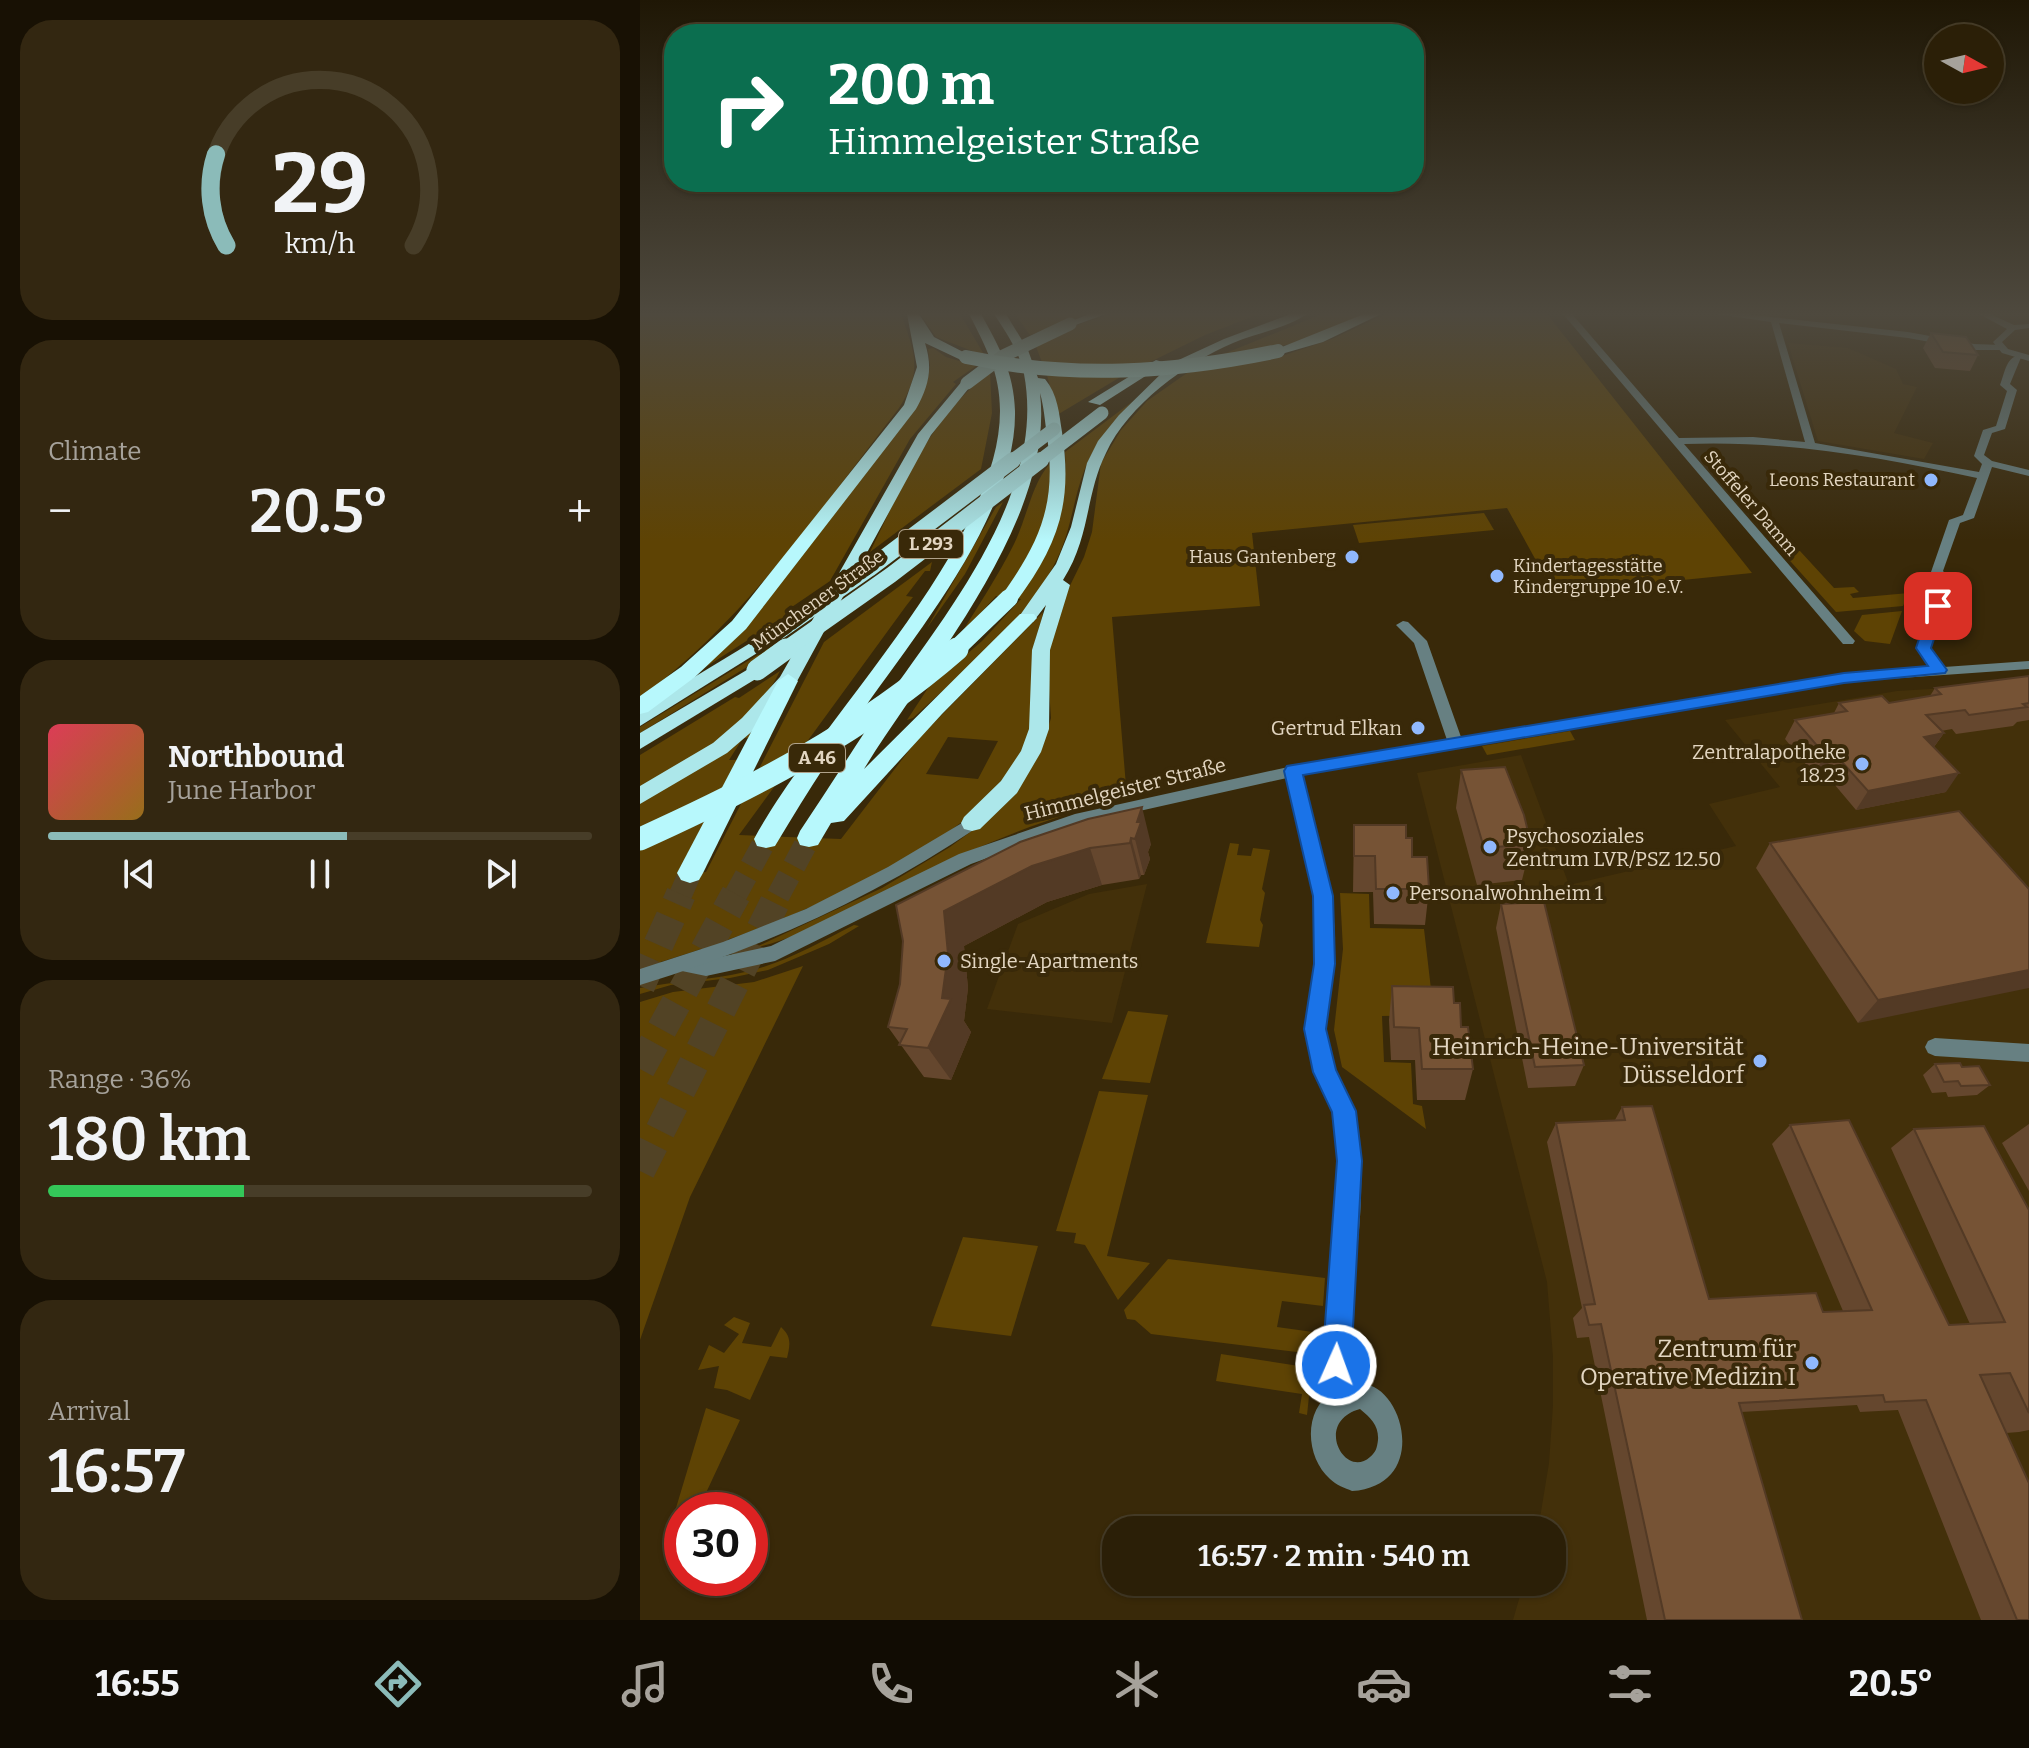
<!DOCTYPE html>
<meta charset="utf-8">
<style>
body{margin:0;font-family:Bitter,serif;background:#332711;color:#f1f3f6;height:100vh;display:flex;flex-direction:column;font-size:30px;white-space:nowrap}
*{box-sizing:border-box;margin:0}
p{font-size:26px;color:#a6a29b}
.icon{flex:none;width:44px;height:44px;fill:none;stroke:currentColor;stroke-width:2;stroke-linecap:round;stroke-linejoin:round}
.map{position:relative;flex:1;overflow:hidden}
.sheet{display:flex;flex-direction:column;gap:20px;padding:20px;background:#181104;width:640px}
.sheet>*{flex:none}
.banner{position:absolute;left:24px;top:24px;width:760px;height:168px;border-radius:32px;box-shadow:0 2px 6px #0004,0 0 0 2px #473d28;background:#0b6e4f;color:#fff;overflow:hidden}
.needle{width:52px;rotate:98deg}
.buttons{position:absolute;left:1284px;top:24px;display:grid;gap:16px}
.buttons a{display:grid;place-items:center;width:80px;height:80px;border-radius:50%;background:#2b1f07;box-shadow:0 2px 6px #0004,0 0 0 2px #473d28;font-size:40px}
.speed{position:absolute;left:24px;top:1492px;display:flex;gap:16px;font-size:40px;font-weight:700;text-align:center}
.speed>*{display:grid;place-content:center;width:104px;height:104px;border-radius:50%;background:#2b1f07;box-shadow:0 2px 6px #0004,0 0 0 2px #473d28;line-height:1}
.speed .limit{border:12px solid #d22;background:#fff;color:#111}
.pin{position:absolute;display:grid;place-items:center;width:68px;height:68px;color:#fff;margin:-34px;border-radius:16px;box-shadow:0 4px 12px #0006}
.me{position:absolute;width:88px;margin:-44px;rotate:2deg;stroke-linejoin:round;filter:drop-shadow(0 0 6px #0008)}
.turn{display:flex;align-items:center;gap:28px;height:168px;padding:0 32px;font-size:36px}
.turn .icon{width:104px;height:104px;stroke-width:2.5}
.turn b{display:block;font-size:56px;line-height:68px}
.big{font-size:60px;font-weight:600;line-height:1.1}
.sheet .card{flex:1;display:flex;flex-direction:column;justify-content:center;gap:12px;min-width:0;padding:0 28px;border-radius:32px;background:#332711}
.sheet .dial{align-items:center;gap:0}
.dial svg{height:208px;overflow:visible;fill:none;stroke:#473d28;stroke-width:7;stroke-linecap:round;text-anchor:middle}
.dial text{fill:#f1f3f6;stroke:none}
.song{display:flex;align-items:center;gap:24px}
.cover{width:96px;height:96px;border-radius:12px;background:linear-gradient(135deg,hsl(350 70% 55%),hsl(40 70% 35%))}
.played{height:8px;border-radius:4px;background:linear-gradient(90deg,#8bbbb9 55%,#473d28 55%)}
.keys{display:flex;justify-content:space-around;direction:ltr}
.heat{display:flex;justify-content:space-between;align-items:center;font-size:44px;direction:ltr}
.charge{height:12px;border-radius:6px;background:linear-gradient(90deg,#34c759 36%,#473d28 0)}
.trip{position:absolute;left:462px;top:1516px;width:464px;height:80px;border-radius:32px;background:#2b1f07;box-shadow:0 2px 6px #0004,0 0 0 2px #473d28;font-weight:600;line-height:80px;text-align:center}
.dock{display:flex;height:128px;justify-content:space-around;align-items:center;background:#110c03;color:#a6a29b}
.dock .icon{width:56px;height:56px}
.dock .active{color:#8bbbb9}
.dock b{font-size:36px;color:#f1f3f6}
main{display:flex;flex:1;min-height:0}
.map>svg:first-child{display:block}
.built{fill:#43300a}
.green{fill:#5e4304;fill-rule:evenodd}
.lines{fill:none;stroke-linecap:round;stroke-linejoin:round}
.motorway-tunnel-far1{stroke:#524325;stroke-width:23;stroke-dasharray:23 11;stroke-linecap:butt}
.motorway-tunnel{stroke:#524325;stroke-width:30;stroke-dasharray:30 15;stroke-linecap:butt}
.minor{fill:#678082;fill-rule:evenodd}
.tertiary{fill:#678082;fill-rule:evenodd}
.trunk{fill:#ace7ea;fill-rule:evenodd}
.motorway{fill:#b7f8fc;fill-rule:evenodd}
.trunk-bridge-far2{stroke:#ace7ea;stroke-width:13}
.trunk-bridge-far1{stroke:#ace7ea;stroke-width:16}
.trunk-bridge{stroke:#ace7ea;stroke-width:21}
.motorway-bridge-far2{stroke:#b7f8fc;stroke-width:14}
.motorway-bridge-far1{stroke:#b7f8fc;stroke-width:18}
.motorway-bridge{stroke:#b7f8fc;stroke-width:23}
.wall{fill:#65472e}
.shaded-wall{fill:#533a25}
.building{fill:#765335;stroke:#533a25;stroke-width:2}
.route{fill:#1a73e8;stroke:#114b97;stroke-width:2}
.poi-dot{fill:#90b8fd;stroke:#392909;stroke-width:3}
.labels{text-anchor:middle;stroke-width:8;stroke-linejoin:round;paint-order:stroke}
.far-poi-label{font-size:18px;fill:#e3d6c1;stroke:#392909;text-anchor:end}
.far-street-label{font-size:18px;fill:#e3d6c1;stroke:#392909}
.shield{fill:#392909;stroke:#b0a28a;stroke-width:2}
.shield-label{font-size:18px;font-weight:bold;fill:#e3d6c1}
.poi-label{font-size:20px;fill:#e3d6c1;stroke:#392909;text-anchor:start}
.street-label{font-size:20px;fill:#e3d6c1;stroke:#392909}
.near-poi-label{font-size:24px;fill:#e3d6c1;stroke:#392909;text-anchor:end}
</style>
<main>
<section class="sheet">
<div class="card dial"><svg viewBox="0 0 100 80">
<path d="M14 69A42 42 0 1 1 86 69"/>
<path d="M14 69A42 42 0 0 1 10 34" stroke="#8bbbb9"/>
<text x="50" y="56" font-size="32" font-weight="700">29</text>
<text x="50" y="72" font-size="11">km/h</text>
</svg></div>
<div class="card"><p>Climate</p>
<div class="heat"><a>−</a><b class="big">20.5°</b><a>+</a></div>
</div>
<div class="card">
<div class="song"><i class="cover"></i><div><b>Northbound</b><p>June Harbor</p></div></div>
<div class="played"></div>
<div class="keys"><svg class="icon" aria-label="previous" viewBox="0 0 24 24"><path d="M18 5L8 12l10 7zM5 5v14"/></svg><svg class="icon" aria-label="pause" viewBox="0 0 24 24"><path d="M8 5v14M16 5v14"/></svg><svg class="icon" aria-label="next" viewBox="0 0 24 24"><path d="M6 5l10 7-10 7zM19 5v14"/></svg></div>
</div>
<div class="card"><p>Range · 36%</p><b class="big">180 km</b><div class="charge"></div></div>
<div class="card"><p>Arrival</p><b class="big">16:57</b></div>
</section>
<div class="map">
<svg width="1389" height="1620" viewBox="0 0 1389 1620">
<rect width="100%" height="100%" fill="#392909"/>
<g class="built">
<path d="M1148 343 1208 348 1256 369 1263 384 1277 387 1254 433 1293 443 1284 459 1178 441Z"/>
<path d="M1389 683V1620H873L884 1582H912V1530H898L909 1463 913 1405V1357L907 1282 777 773 881 755 929 885 1096 846 1069 804 1140 787 1085 720 1257 691Z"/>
<path d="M507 884 472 1023 347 1009 378 924 449 894Z"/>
</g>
<g class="green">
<path d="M0 314H261C275 353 283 371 259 408 179 511 106 620 0 698Z"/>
<path d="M280 314H320L345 356 296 337Z"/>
<path d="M375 314H449L390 335Z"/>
<path d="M470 314H619L565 335 502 366 403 365 395 344 431 327Z"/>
<path d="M682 314H728L656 343 569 360Z"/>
<path d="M746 314H907L1112 573 914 593 867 508 612 533 620 606 472 617 487 798C412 815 339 845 270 879 221 904 168 936 114 948L242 888 310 847 329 833 403 745 411 718 407 659 420 606 444 557 452 532 461 463 481 430 507 401 547 373 636 358 692 339Z"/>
<path d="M293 348 306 357 336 366 313 382 316 384 270 439 190 581 146 611 149 614 141 619 47 679 287 382 290 366 288 349Z"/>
<path d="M350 372 352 413 341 469 230 552C261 488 291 416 350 372Z"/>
<path d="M407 375 482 376 417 415Z"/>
<path d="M493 401C472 422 455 443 444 471 433 500 431 531 417 559 386 624 324 670 273 718L267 720 288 688 342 641 381 599 376 598C412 548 428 514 425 452Z"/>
<path d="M414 460C410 524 396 545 362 597L356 596 319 637C338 606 358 576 374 544 387 518 393 477 414 460Z"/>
<path d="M363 502 325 574 287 628 356 507Z"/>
<path d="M844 513 854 530 719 543 713 525Z"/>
<path d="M1160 551 1194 588 1214 587 1219 592 1210 594 1213 598 1269 593 1263 606 1196 612 1143 553Z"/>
<path d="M292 562 290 571H285L266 596 273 597 266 606 99 835 201 839 277 740 403 612C401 625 394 639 393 653 390 688 400 721 382 755 328 858 108 937 0 968V849L66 821 41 875 66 872 184 642ZM308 737 358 741 338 779 286 774Z"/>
<path d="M1262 611 1250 644 1225 641 1214 631 1222 615Z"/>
<path d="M132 646 125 656 0 733V727Z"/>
<path d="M140 671C112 729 52 758 0 792V755L95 697 99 698Z"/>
<path d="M930 731 935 740 847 755 842 746Z"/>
<path d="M107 733H113L110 738H103L89 760H98L80 792 0 829V801Z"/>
<path d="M590 843 599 844 597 855 611 856 613 848 630 850 622 889 625 893 620 920 623 925 619 947 566 943Z"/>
<path d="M700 893 729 894 730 928 784 929 794 1015 742 1016 744 1062 771 1063 773 1104 782 1106 786 1129 702 1067 694 1030 703 949Z"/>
<path d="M214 925 219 926 189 944 128 970 90 978 31 985 0 994V988C35 981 71 980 105 972 145 963 178 943 214 925Z"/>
<path d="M163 966 50 1197 0 1340V1002L33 992 114 982Z"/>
<path d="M488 1011 528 1015 510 1083 462 1079Z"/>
<path d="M459 1091 508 1095 467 1256 510 1263 478 1300 445 1245 434 1243 436 1233 416 1231Z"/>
<path d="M323 1237 398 1246 371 1336 291 1326Z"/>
<path d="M528 1259 685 1278 683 1306 642 1301 637 1327 680 1333 678 1349 673 1354 511 1334 495 1320 487 1319 484 1310Z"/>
<path d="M94 1317 110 1323 102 1343 131 1347 141 1327C152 1337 150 1345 147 1358L130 1356 110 1400 87 1390 74 1388 79 1366 58 1370 69 1345 84 1353 99 1334 84 1325Z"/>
<path d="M581 1354 672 1368 667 1415 659 1413 662 1394 576 1381Z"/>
<path d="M66 1408 100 1420 58 1510H42V1543L38 1551 24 1548Z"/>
</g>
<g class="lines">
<g class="motorway-tunnel-far1">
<path d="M40 896 50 873"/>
<path d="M95 896 126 839"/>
<path d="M138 896 169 838"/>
</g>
<g class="motorway-tunnel">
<path d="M0 986 41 894"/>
<path d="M0 1069 96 894"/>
<path d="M0 1171 139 894"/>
</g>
<g class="minor">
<path d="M923 314H932L1039 438 1113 437 1165 442 1131 322 1076 314H1104L1268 332 1334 344 1362 345V349L1359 350H1334L1268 338 1139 323 1175 443 1339 472 1342 464 1334 456 1343 430 1356 426 1367 391 1360 385C1365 373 1366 355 1382 355L1370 384 1377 390 1365 429 1352 433 1344 455 1352 461 1389 470V476L1352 467 1334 518 1320 523 1303 571 1312 581 1290 648 1304 667 1389 661V669L1204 682 662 775C673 828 693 880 695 935 696 970 681 1003 685 1038 688 1060 702 1079 710 1100 718 1122 720 1148 721 1171 723 1236 708 1300 708 1365L716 1385C760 1374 795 1485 712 1491 705 1488 696 1485 690 1479 665 1457 663 1409 693 1392L684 1365V1345L699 1200 698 1142 691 1103 672 1062 666 1040V1017L676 949V916L669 874 647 778 437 825 331 864 135 961 66 976 37 970 35 964 37 958 44 956 66 960 131 946 319 854 435 814 653 766 807 740 774 643 756 625 763 621 768 622 787 641 821 737 1204 674 1290 668 1276 648 1300 582 1291 572 1309 520 1323 515 1337 478C1240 457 1144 440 1044 444L1215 641 1213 644H1203ZM720 1409C731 1418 739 1426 738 1440 737 1448 736 1452 730 1457 705 1480 673 1422 720 1409Z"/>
<path d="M1295 1038 1389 1044V1062L1295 1056 1288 1053 1285 1047 1288 1041Z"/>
</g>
<g class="tertiary">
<path d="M1339 314H1350L1374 325 1389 324V328L1375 330 1362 342 1368 349 1389 355V361L1362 353 1353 342 1367 329Z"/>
<path d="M332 817 338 819 340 823 338 827C233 898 121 948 0 985V969L83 942 166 909 248 867Z"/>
</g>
<g class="trunk">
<path d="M449 314H466L430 327 424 324Z"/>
<path d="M651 314H667C647 328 617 333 593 343 546 363 488 405 466 453 445 495 451 536 423 580L430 585 410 650 409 729 401 752 377 793 340 829 332 831 324 829 321 823 324 817 361 781 381 751 389 729 392 650 406 605 393 622H381L378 618 416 564 431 527 447 463 458 441 479 415 532 363 584 339Z"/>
<path d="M516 360 526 363 460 405 448 402Z"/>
<path d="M323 380 333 383 291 435 155 685 116 728 87 753 0 804V786L73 743 102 718 140 677 278 434Z"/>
<path d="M140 625 146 627 149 631 146 635 0 726V710Z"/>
<path d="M117 664 126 670 124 674 0 749V733Z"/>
</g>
<g class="motorway">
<path d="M267 314H279L294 337 333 357 321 360 285 343C293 368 289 386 276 409L106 629 55 677 8 712 0 714V696L41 667 92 621 264 405 277 367Z"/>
<path d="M329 314H341C359 347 374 372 375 411 377 511 280 629 225 707 193 752 163 799 135 846L126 848 117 846 114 839C178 720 360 545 360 411 360 373 346 347 329 314Z"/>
<path d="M354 314H366L388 350 398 378 405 379C418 395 419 413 422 432 433 504 418 545 376 602H362L360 598C399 543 417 506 407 436 405 422 404 407 400 393 415 520 288 665 224 769L380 614H394L397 618 302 714 204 821 191 823 178 845 169 847 160 845 157 838 160 831C191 785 220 738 251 693 313 605 406 489 384 374 380 353 366 332 354 314Z"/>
<path d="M724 314H741L683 342 638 355 632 351Z"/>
<path d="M148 674 158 681 63 873 59 880 50 883 41 880 37 873 138 681Z"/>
</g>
<g class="trunk-bridge-far2">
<path d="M327 383 363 356 430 324"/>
<path d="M370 462 414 429"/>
<path d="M398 462 462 413"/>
</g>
<g class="trunk-bridge-far1">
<path d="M140 631 229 569 373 460"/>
<path d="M143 651 251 575 401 460"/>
</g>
<path class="trunk-bridge" d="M117 670 146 649"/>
<path class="motorway-bridge-far2" d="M326 357C432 379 533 373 638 351"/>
<path class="motorway-bridge-far1" d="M314 651 369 598"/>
<path class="motorway-bridge" d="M0 839C113 788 222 732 317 649"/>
</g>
<g class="wall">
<path d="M1291 333 1338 355 1330 371 1295 368 1283 348Z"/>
<path d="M1389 676V720L1377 722 1373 726 1316 734 1312 729 1301 731 1304 733 1294 747 1306 792 1216 810 1184 772 1174 774 1145 739 1155 720 1194 713 1199 703H1249L1290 696 1295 688Z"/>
<path d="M821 770 891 844 882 880 837 885 816 808Z"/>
<path d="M448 819 511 844 508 852 510 859 504 875H501L499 879 462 885 407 902 324 946 328 988 324 1021 331 1032 311 1080 284 1077 248 1027 260 984Z"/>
<path d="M714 825 766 838 772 857 789 889 785 925 734 924 733 892H713Z"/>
<path d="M1130 843 1389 889 1218 1023 1116 868Z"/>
<path d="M861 904 944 1065 935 1086 888 1088 856 928Z"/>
<path d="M752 986 814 1003 833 1069 825 1100H777L775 1060H751L749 1020Z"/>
<path d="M1295 1064 1322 1067 1350 1085 1337 1095 1308 1097 1306 1092 1292 1093 1283 1075Z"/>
<path d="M982 1107 1069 1299 1183 1312 1203 1311 1132 1144 1150 1125 1309 1325 1330 1324 1251 1148 1274 1129 1389 1210V1430L1379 1432 1366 1433 1389 1620H1341L1258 1410 1220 1412 1217 1405 1101 1412 1162 1620H1007L949 1337 937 1338 933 1318 942 1308 907 1142 916 1123 975 1120Z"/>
<path d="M1389 1124V1191L1362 1143Z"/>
</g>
<g class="shaded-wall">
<path d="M1304 733 1290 752 1284 737Z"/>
<path d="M1194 753 1184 772 1174 774 1185 755Z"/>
<path d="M1319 773 1306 792 1216 810 1228 791Z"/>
<path d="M502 807 511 844 508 852 510 859 504 875 495 839 497 822Z"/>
<path d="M491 838 501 875 499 879 490 843Z"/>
<path d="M450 848 462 885 407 902 324 946 328 988 324 1021 331 1032 311 1080 288 1048 302 998 304 911 392 866Z"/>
<path d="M1389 970V988L1218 1023 1238 1000Z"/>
</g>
<g class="building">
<path d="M1291 333 1326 337 1338 355 1303 352Z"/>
<path d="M1389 676V703L1383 704 1387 707 1329 715 1325 710 1286 715 1304 733 1284 737 1319 773 1228 791 1194 753 1185 755 1155 720 1207 711 1199 703 1242 696 1249 703 1301 694 1295 688Z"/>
<path d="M865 767 884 815 891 844 844 848 821 770Z"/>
<path d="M502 807 497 822H501L495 839 491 838 490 843 450 848 392 866 304 911 308 954 302 998 311 999 288 1048 259 1045 267 1029 248 1027 260 984 263 941 256 905 380 842 448 819Z"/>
<path d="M1319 811 1389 889V970L1238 1000 1130 843Z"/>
<path d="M714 825H766V838H772V857H787L789 889H736L735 856H714Z"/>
<path d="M904 902 944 1065 895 1067 861 904Z"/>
<path d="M752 986 813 987 814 1003H820L821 1027H828L833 1069H782L779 1028 754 1027Z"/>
<path d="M1320 1063 1322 1067 1339 1066 1350 1085 1321 1086 1318 1081 1304 1082 1295 1064Z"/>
<path d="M1012 1106 1069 1299 1176 1293 1183 1312 1232 1310 1150 1125 1209 1120 1309 1325 1365 1322 1274 1129 1344 1126 1389 1210V1413L1370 1373 1340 1375 1389 1483V1620H1377L1286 1400 1245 1402 1243 1395 1099 1403 1162 1620H1025L961 1324 949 1325 944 1305 955 1304 916 1123 985 1120 982 1107Z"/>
</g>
<linearGradient id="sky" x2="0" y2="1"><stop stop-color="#1f1705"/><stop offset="0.58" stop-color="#4e493e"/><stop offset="1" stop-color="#4e493e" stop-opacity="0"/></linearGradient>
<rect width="1389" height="541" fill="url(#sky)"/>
<path class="route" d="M1298 602 1305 606 1291 648 1307 670 1305 673 1204 683 663 775 693 896 695 964 686 1029 696 1070 716 1111 722 1161 711 1365 706 1375 696 1380 686 1375 682 1365 697 1161 692 1112 673 1072 664 1029 674 964 673 896 644 771 647 766 1204 673 1288 666 1276 648 1290 606Z"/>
<g class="poi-dot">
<circle cx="1291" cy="480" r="8"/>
<circle cx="712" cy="557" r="8"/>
<circle cx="857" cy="576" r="8"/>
<circle cx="778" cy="728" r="8"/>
<circle cx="1222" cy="764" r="8"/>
<circle cx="850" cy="847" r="8"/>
<circle cx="753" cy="893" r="8"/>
<circle cx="304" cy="961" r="8"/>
<circle cx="1120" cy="1061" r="8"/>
<circle cx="1172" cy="1363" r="8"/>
</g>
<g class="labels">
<g class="far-poi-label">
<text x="1275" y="486">Leons Restaurant</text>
<text x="696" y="563">Haus Gantenberg</text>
<text x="873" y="572" text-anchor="start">Kindertagesstätte<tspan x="873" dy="21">Kindergruppe 10 e.V.</tspan></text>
</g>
<g class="far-street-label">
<text transform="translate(1111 503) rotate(49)" y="6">Stoffeler Damm</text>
<text transform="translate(178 600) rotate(-36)" y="6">Münchener Straße</text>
</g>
<g class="shield">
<rect x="259" y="530" width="64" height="28" rx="6"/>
<rect x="149" y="744" width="56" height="28" rx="6"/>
</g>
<g class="shield-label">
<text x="291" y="550">L 293</text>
<text x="177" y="764">A 46</text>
</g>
<g class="poi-label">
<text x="762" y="735" text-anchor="end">Gertrud Elkan</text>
<text x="1206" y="759" text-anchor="end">Zentralapotheke<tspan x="1206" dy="23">18.23</tspan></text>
<text x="866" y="843">Psychosoziales<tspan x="866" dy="23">Zentrum LVR/PSZ 12.50</tspan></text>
<text x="769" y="900">Personalwohnheim 1</text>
<text x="320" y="968">Single-Apartments</text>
</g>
<g class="street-label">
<text transform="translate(485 789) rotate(-14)" y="7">Himmelgeister Straße</text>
</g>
<g class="near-poi-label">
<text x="1104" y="1055">Heinrich-Heine-Universität<tspan x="1104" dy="28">Düsseldorf</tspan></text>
<text x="1156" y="1357">Zentrum für<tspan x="1156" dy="28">Operative Medizin I</tspan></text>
</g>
</g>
</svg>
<div class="buttons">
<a><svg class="needle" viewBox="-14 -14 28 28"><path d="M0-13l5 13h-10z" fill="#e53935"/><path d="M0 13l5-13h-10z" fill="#a6a29b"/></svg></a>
</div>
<div class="speed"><div class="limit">30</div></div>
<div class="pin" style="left:1298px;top:606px;background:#d93025"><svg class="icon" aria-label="arrive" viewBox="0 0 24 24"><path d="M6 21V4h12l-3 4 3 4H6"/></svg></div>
<svg class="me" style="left:696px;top:1365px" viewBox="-20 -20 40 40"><circle r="17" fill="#1a73e8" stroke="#fff" stroke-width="3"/><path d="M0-11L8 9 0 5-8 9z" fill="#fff"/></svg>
<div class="trip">16:57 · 2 min · 540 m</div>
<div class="banner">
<div class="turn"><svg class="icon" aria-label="right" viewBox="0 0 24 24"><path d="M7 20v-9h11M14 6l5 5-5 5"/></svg><div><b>200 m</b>Himmelgeister Straße</div></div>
</div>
</div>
</main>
<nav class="dock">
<b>16:55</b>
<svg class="icon active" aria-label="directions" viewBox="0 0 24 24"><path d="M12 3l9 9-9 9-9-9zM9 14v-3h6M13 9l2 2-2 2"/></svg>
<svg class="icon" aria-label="music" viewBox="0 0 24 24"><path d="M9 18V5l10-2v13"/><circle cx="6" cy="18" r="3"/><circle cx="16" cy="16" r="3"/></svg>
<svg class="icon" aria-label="phone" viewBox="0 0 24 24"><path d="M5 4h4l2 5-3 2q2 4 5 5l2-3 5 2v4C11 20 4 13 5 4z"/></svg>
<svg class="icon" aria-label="climate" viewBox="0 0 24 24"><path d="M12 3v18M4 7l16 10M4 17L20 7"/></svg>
<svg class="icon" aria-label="car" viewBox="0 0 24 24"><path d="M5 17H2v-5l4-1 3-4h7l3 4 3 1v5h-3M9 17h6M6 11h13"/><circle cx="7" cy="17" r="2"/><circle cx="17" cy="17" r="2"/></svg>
<svg class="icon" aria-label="filters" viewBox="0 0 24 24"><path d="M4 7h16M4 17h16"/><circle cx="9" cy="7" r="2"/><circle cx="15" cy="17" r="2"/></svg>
<b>20.5°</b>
</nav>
